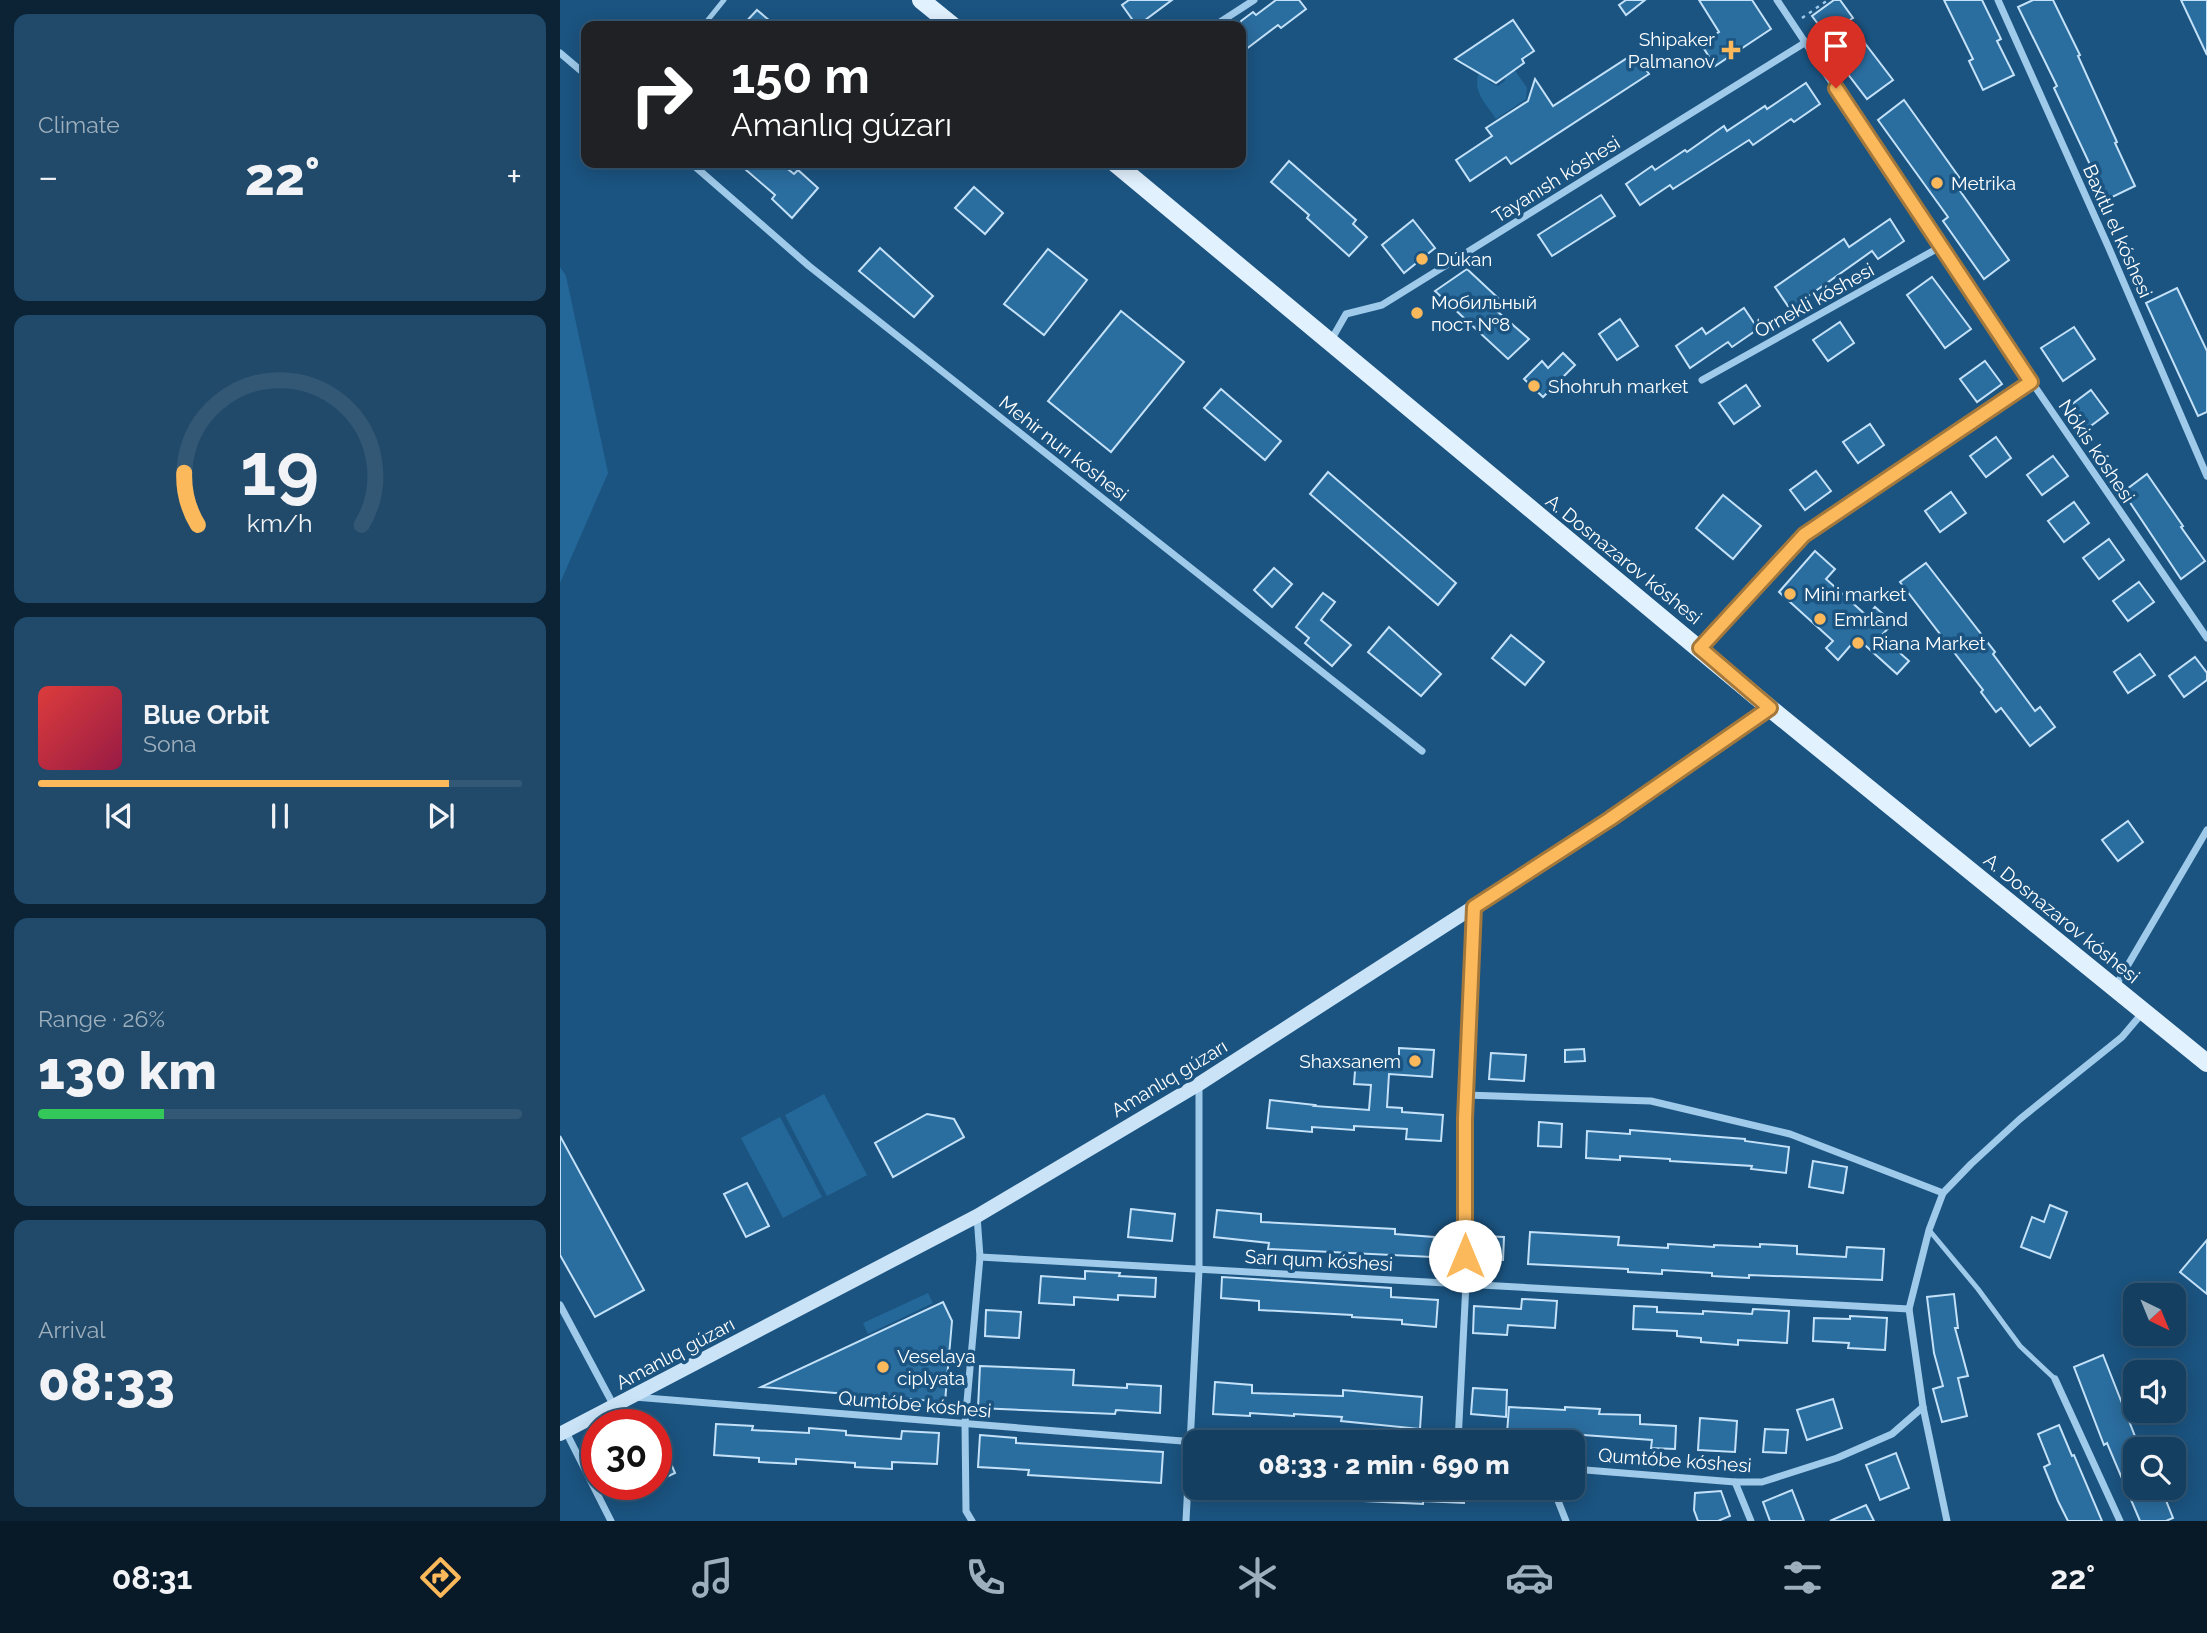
<!DOCTYPE html>
<meta charset="utf-8">
<style>
body{margin:0;font-family:Raleway,sans-serif;background:#214a6a;color:#f1f3f6;height:100vh;display:flex;flex-direction:column;font-size:26px;white-space:nowrap}
*{box-sizing:border-box;margin:0}
p{font-size:23px;color:#9dafbd}
.icon{flex:none;width:38px;height:38px;fill:none;stroke:currentColor;stroke-width:2;stroke-linecap:round;stroke-linejoin:round}
.map{position:relative;flex:1;overflow:hidden}
.side{display:flex;flex-direction:column;gap:14px;padding:14px;background:#0b2335;width:560px}
.side>*{flex:none}
.hud{position:absolute;left:21px;top:21px;width:665px;height:147px;border-radius:14px;box-shadow:0 4px 18px #0003,0 0 0 2px #335876;background:#202124;color:#fff;overflow:hidden}
.needle{width:46px;rotate:137deg}
.tools{position:absolute;left:1563px;top:1283px;display:grid;gap:14px}
.tools a{display:grid;place-items:center;width:63px;height:63px;border-radius:14px;background:#143f61;box-shadow:0 4px 18px #0003,0 0 0 2px #335876;font-size:35px}
.speed{position:absolute;left:21px;top:1409px;display:flex;gap:14px;font-size:35px;font-weight:700;text-align:center}
.speed>*{display:grid;place-content:center;width:91px;height:91px;border-radius:50%;background:#143f61;box-shadow:0 4px 18px #0003,0 0 0 2px #335876;line-height:1}
.speed .limit{border:10px solid #d22;background:#fff;color:#111}
.pin{position:absolute;display:grid;place-items:center;width:60px;height:60px;color:#fff;margin:-72px -30px;border-radius:50% 50% 50% 0;rotate:-45deg;box-shadow:0 0 7px #0007}
.pin .icon{rotate:45deg}
.me{position:absolute;width:77px;margin:-38px;rotate:0deg;stroke-linejoin:round;filter:drop-shadow(0 0 5px #0008)}
.turn{display:flex;align-items:center;gap:24px;height:147px;padding:0 35px;font-size:32px}
.turn .icon{width:91px;height:91px;stroke-width:2.5}
.turn b{display:block;font-size:49px;line-height:60px}
.big{font-size:52px;font-weight:800;line-height:1.1}
.side .card{flex:1;display:flex;flex-direction:column;justify-content:center;gap:10px;min-width:0;padding:0 24px;border-radius:14px;background:#214a6a}
.side .dial{align-items:center;gap:0}
.dial svg{height:182px;overflow:visible;fill:none;stroke:#335876;stroke-width:7;stroke-linecap:round;text-anchor:middle}
.dial text{fill:#f1f3f6;stroke:none}
.song{display:flex;align-items:center;gap:21px}
.cover{width:84px;height:84px;border-radius:10px;background:linear-gradient(135deg,hsl(0 70% 55%),hsl(340 70% 35%))}
.played{height:7px;border-radius:4px;background:linear-gradient(90deg,#fcb95b 85%,#335876 85%)}
.keys{display:flex;justify-content:space-around;direction:ltr}
.heat{display:flex;justify-content:space-between;align-items:center;font-size:38px;direction:ltr}
.charge{height:10px;border-radius:5px;background:linear-gradient(90deg,#34c759 26%,#335876 0)}
.trip{position:absolute;left:623px;top:1430px;width:402px;height:70px;border-radius:14px;background:#143f61;box-shadow:0 4px 18px #0003,0 0 0 2px #335876;font-weight:800;line-height:70px;text-align:center}
.tab-bar{display:flex;height:112px;justify-content:space-around;align-items:center;background:#081927;color:#9dafbd}
.tab-bar .icon{width:49px;height:49px}
.tab-bar .selected{color:#fcb95b}
.tab-bar b{font-size:32px;color:#f1f3f6}
main{display:flex;flex:1;min-height:0}
.map>svg:first-child{display:block}
.green{fill:#24689a}
.building{fill:#2a6d9f;stroke:#c3e1f8;stroke-width:2}
.lines{fill:none;stroke-linecap:round;stroke-linejoin:round}
.path{stroke:#9fcaea;stroke-width:2.5;stroke-dasharray:3.5 5;stroke-linecap:butt}
.lane{stroke:#9fcaea;stroke-width:5}
.street{stroke:#9fcaea;stroke-width:7}
.secondary{stroke:#cae3f7;stroke-width:14}
.primary{stroke:#e2f1fe;stroke-width:18}
.route-casing{stroke:#a4783b;stroke-width:18}
.route{stroke:#fcb95b;stroke-width:12}
.poi-dot{fill:#fcb95b;stroke:#1b5481;stroke-width:2.5}
.labels{text-anchor:middle;stroke-width:7;stroke-linejoin:round;paint-order:stroke}
.poi-label{font-size:19px;fill:#fff;stroke:#1b5481;text-anchor:start}
.street-label{font-size:19px;fill:#fff;stroke:#1b5481}
</style>
<main>
<section class="side">
<div class="card"><p>Climate</p>
<div class="heat"><a>−</a><b class="big">22°</b><a>+</a></div>
</div>
<div class="card dial"><svg viewBox="0 0 100 80">
<path d="M14 69A42 42 0 1 1 86 69"/>
<path d="M14 69A42 42 0 0 1 8 46" stroke="#fcb95b"/>
<text x="50" y="56" font-size="32" font-weight="700">19</text>
<text x="50" y="72" font-size="11">km/h</text>
</svg></div>
<div class="card">
<div class="song"><i class="cover"></i><div><b>Blue Orbit</b><p>Sona</p></div></div>
<div class="played"></div>
<div class="keys"><svg class="icon" aria-label="previous" viewBox="0 0 24 24"><path d="M18 5L8 12l10 7zM5 5v14"/></svg><svg class="icon" aria-label="pause" viewBox="0 0 24 24"><path d="M8 5v14M16 5v14"/></svg><svg class="icon" aria-label="next" viewBox="0 0 24 24"><path d="M6 5l10 7-10 7zM19 5v14"/></svg></div>
</div>
<div class="card"><p>Range · 26%</p><b class="big">130 km</b><div class="charge"></div></div>
<div class="card"><p>Arrival</p><b class="big">08:33</b></div>
</section>
<div class="map">
<svg width="1647" height="1521" viewBox="0 0 1647 1521">
<rect width="100%" height="100%" fill="#1b5481"/>
<g class="green">
<path d="M946 57 967 88 966 99 936 119C922 98 910 90 922 65L926 72 929 82 938 86 945 81Z"/>
<path d="M0 267 6 276 48 473 0 583Z"/>
<path d="M264 1094 307 1175 267 1196 225 1115Z"/>
<path d="M220 1117 262 1197 223 1218 181 1138Z"/>
<path d="M368 1293 373 1303 308 1334 303 1323Z"/>
</g>
<g class="building">
<path d="M569 0H612L577 26 562 5Z"/>
<path d="M716 0H739L746 9 721 28 718 25 681 53V21L693 12 696 15Z"/>
<path d="M1066 0H1085L1066 15 1059 5Z"/>
<path d="M1139 0H1192L1211 29 1155 66 1141 44 1159 32Z"/>
<path d="M1274 0H1280L1293 18 1288 21 1333 80 1307 99 1271 52 1276 48 1252 16Z"/>
<path d="M1384 0H1422L1441 39 1437 41 1454 75 1423 90 1409 61 1413 59Z"/>
<path d="M1473 0H1493L1520 55 1518 56 1557 142 1555 143 1575 186 1544 201 1531 172 1533 171 1494 88 1497 86 1458 7Z"/>
<path d="M1621 0H1647V55Z"/>
<path d="M197 10 216 26H182Z"/>
<path d="M953 20 974 51 962 59 964 63 936 83 895 59Z"/>
<path d="M1075 53 1089 74 951 164 946 157 910 181 896 160 932 136 926 128 968 101 975 79 993 106Z"/>
<path d="M1246 83 1260 104 1234 122 1231 119 1193 145 1189 140 1113 189 1110 185 1080 205 1066 184 1092 166 1095 170 1125 150 1127 152 1164 126 1167 131 1205 106 1207 109Z"/>
<path d="M1344 100 1404 184 1398 188 1449 260 1424 279 1383 221 1388 217 1318 120Z"/>
<path d="M729 161 796 220 793 224 807 237 789 256 747 218 749 215 711 182Z"/>
<path d="M178 163H220L234 174 238 170 258 188 232 218 212 199 215 195Z"/>
<path d="M414 187 443 213 425 234 395 208Z"/>
<path d="M1041 195 1055 216 992 256 978 235Z"/>
<path d="M1330 219 1344 241 1318 259 1312 251 1230 309 1215 287 1284 239 1289 247Z"/>
<path d="M853 220 875 248 844 273 822 245Z"/>
<path d="M320 248 373 296 354 317 299 271Z"/>
<path d="M488 249 527 280 484 335 444 304Z"/>
<path d="M907 269 938 298 930 305 969 339 948 359 875 291Z"/>
<path d="M1372 277 1411 329 1385 348 1347 295Z"/>
<path d="M1617 288 1647 351V412L1638 416 1586 303Z"/>
<path d="M1184 308 1198 329 1172 347 1168 342 1130 368 1116 346 1142 328 1146 334Z"/>
<path d="M561 311 624 362 551 452 488 401Z"/>
<path d="M1060 319 1078 346 1057 360 1039 334Z"/>
<path d="M1280 322 1294 343 1268 361 1253 340Z"/>
<path d="M1514 327 1535 359 1503 381 1481 348Z"/>
<path d="M1003 353 1015 365 983 397 964 379 982 361 988 368Z"/>
<path d="M1425 361 1442 384 1417 402 1400 379Z"/>
<path d="M1186 385 1200 406 1174 424 1159 403Z"/>
<path d="M661 389 721 441 705 460 644 408Z"/>
<path d="M1531 390 1548 413 1524 431 1507 408Z"/>
<path d="M1310 424 1324 445 1298 463 1283 442Z"/>
<path d="M1436 437 1451 458 1426 477 1410 456Z"/>
<path d="M1493 456 1508 476 1482 495 1467 475Z"/>
<path d="M1256 471 1271 491 1245 510 1230 490Z"/>
<path d="M768 472 896 583 878 605 750 494Z"/>
<path d="M1587 474 1623 526 1621 527 1645 561 1621 579 1563 492Z"/>
<path d="M1391 492 1406 513 1380 532 1365 511Z"/>
<path d="M1163 495 1201 526 1173 559 1136 528Z"/>
<path d="M1514 502 1529 523 1504 542 1488 521Z"/>
<path d="M1549 539 1564 560 1539 579 1523 558Z"/>
<path d="M1255 551 1275 569 1266 579 1307 616 1315 607 1333 623 1321 636 1349 661 1337 674 1297 638 1278 660 1266 648 1273 641 1219 592Z"/>
<path d="M1366 563 1435 652 1433 654 1475 711 1480 707 1495 727 1470 746 1441 708 1436 712 1421 692 1423 690 1340 582Z"/>
<path d="M714 568 732 584 712 607 694 590Z"/>
<path d="M1579 582 1594 602 1568 621 1553 601Z"/>
<path d="M763 593 775 602 761 620 791 645 772 666 745 643 749 638 736 627Z"/>
<path d="M829 627 881 674 861 696 808 652Z"/>
<path d="M951 635 984 662 965 685 932 658Z"/>
<path d="M1580 654 1595 675 1568 693 1554 672Z"/>
<path d="M1635 657 1647 673V680L1624 697 1609 676Z"/>
<path d="M1568 821 1583 842 1558 861 1542 840Z"/>
<path d="M839 1048 874 1050 872 1077 829 1074 827 1107 842 1108V1112L883 1115 881 1141 846 1139 847 1129 794 1126V1130L752 1127V1132L707 1128 710 1100 755 1105 754 1106 809 1110 811 1085 794 1084 796 1058 839 1061Z"/>
<path d="M1024 1049 1025 1061 1005 1062V1050Z"/>
<path d="M931 1053 966 1055 964 1081 929 1079Z"/>
<path d="M367 1114 394 1119 404 1137 333 1177 315 1143Z"/>
<path d="M979 1122 1002 1124 1001 1147 978 1146Z"/>
<path d="M1070 1130 1185 1139V1141L1229 1147 1226 1173 1191 1169 1192 1166 1110 1161V1159L1060 1156V1160L1026 1158 1027 1131 1070 1134Z"/>
<path d="M0 1136 84 1290 35 1317 0 1255Z"/>
<path d="M1253 1161 1287 1167 1283 1193 1249 1187Z"/>
<path d="M187 1183 209 1226 186 1237 164 1194Z"/>
<path d="M1490 1205 1507 1212 1490 1258 1461 1247 1472 1217 1484 1222Z"/>
<path d="M571 1209 615 1214 612 1241 568 1237Z"/>
<path d="M657 1210 701 1214V1222L835 1229V1234L874 1237 872 1257 708 1249 709 1243 654 1237Z"/>
<path d="M970 1232 1059 1237 1058 1245 1108 1248V1244L1154 1247V1245L1200 1247V1244L1237 1246V1254L1286 1257 1287 1247 1324 1249 1322 1280 1189 1275V1278L1152 1276V1273L1102 1270V1274L1068 1272V1269L968 1264Z"/>
<path d="M921 1236 944 1237 943 1260 920 1259Z"/>
<path d="M1647 1240V1294L1620 1272Z"/>
<path d="M525 1271 560 1273 559 1276 596 1278 595 1297 558 1295V1300L514 1297V1305L479 1303 481 1276 525 1279Z"/>
<path d="M662 1277 831 1288V1297L878 1300 876 1327 842 1324V1320L792 1317V1315L699 1310V1301L661 1298Z"/>
<path d="M1394 1294 1398 1328H1395L1408 1376 1398 1378 1407 1416 1382 1422 1373 1389 1383 1386 1374 1353 1367 1297Z"/>
<path d="M962 1299 997 1301 995 1328 948 1325 947 1335 913 1333 914 1306 961 1309Z"/>
<path d="M383 1302 392 1321 385 1402 201 1387Z"/>
<path d="M1074 1306 1097 1307V1312L1143 1314V1311L1192 1314 1193 1309 1229 1311 1227 1343 1178 1340V1345L1141 1342V1338L1117 1336V1331L1073 1329Z"/>
<path d="M426 1310 461 1312 459 1338 425 1336Z"/>
<path d="M1290 1316 1327 1318 1325 1350 1288 1348 1289 1343 1253 1341 1254 1318 1290 1319Z"/>
<path d="M1543 1355 1580 1449H1575V1494L1590 1488H1601L1613 1518 1606 1521H1580L1547 1443 1544 1445 1514 1367Z"/>
<path d="M420 1366 514 1370 513 1385 567 1388V1384L601 1386 600 1413 556 1410 555 1414 418 1408Z"/>
<path d="M655 1382 692 1385V1393L783 1396V1390L862 1397 860 1429 781 1421 782 1417 734 1414V1416L690 1413V1416L653 1414Z"/>
<path d="M913 1388 947 1390 946 1417 911 1414Z"/>
<path d="M1273 1399 1282 1428 1247 1440 1237 1410Z"/>
<path d="M949 1407 1005 1410V1407L1040 1409 1039 1414 1080 1415V1424L1116 1426 1115 1449 1091 1448 1092 1440 982 1432V1435L947 1433Z"/>
<path d="M1140 1418 1177 1421 1175 1452 1138 1450Z"/>
<path d="M156 1424 193 1426 192 1430 249 1433V1428L286 1431V1435L341 1439 342 1431 379 1433 377 1464 332 1462V1469L295 1467V1463L236 1459V1464L199 1462V1458L154 1455Z"/>
<path d="M1499 1425 1512 1456 1514 1455 1542 1521H1508L1498 1501 1484 1467 1490 1464 1478 1434Z"/>
<path d="M1205 1429 1228 1430 1226 1453 1203 1452Z"/>
<path d="M420 1435 456 1438V1443L603 1452 601 1483 468 1475 469 1470 418 1467Z"/>
<path d="M1336 1453 1349 1488 1320 1500 1306 1465Z"/>
<path d="M109 1459 115 1473 96 1482V1465Z"/>
<path d="M785 1488H905L904 1503 863 1501V1504L784 1500Z"/>
<path d="M1232 1490 1244 1521H1210L1203 1502Z"/>
<path d="M1161 1491 1170 1516 1158 1521H1138L1134 1510 1135 1493Z"/>
<path d="M1306 1505 1314 1521H1270Z"/>
</g>
<g class="lines">
<path class="path" d="M1242 18 1268 0"/>
<g class="lane">
<path d="M143 26 164 0"/>
<path d="M1369 1230 1418 1289 1460 1346 1495 1379"/>
</g>
<g class="street">
<path d="M1217 0 1430 321 1647 638"/>
<path d="M1438 0 1548 246 1647 476"/>
<path d="M654 26 694 0"/>
<path d="M0 53 26 75"/>
<path d="M131 163 249 266 862 751"/>
<path d="M770 342 786 314 822 305 1246 42"/>
<path d="M1142 380 1380 247"/>
<path d="M1141 647 1244 535 1471 382"/>
<path d="M1555 987 1647 830"/>
<path d="M906 1095 1091 1101 1230 1134 1383 1193"/>
<path d="M420 1257 1349 1309"/>
<path d="M0 1305 54 1406"/>
<path d="M1495 1379 1560 1521"/>
<path d="M74 1397 635 1442"/>
<path d="M6 1432 51 1521"/>
<path d="M898 1442 906 1283 905 1119 914 907"/>
<path d="M1013 1469 1175 1482H1202L1277 1458 1332 1434 1363 1407"/>
<path d="M1175 1482 1191 1521"/>
<path d="M993 1488 1006 1521"/>
<path d="M412 1521 406 1511 405 1424 420 1257 417 1216"/>
<path d="M626 1521 639 1270V1085"/>
<path d="M1387 1521 1363 1407 1349 1309 1369 1230 1383 1193 1411 1164 1460 1119 1562 1037 1584 1011"/>
</g>
<path class="secondary" d="M0 1434 417 1216 639 1084 1050 819 1210 708"/>
<g class="primary">
<path d="M361 0 393 26"/>
<path d="M555 163 1222 718 1647 1063"/>
</g>
</g>
<g class="lines">
<g class="route-casing">
<path id="route" d="M905 1256V1119L914 907 1050 819 1210 708 1140 648 1244 535 1471 382 1276 88"/>
</g>
<use href="#route" class="route"/>
</g>
<g class="poi-dot">
<path d="M1167.5 39.5h7v7h7v7h-7v7h-7v-7h-7v-7h7z"/>
<circle cx="1377" cy="183" r="7"/>
<circle cx="862" cy="259" r="7"/>
<circle cx="857" cy="313" r="7"/>
<circle cx="974" cy="386" r="7"/>
<circle cx="1230" cy="594" r="7"/>
<circle cx="1260" cy="619" r="7"/>
<circle cx="1298" cy="643" r="7"/>
<circle cx="855" cy="1061" r="7"/>
<circle cx="323" cy="1367" r="7"/>
</g>
<g class="labels">
<g class="poi-label">
<text x="1155" y="46" text-anchor="end">Shipaker<tspan x="1155" dy="22">Palmanov</tspan></text>
<text x="1391" y="190">Metrika</text>
<text x="876" y="266">Dúkan</text>
<text x="871" y="309">Мобильный<tspan x="871" dy="22">пост №8</tspan></text>
<text x="988" y="393">Shohruh market</text>
<text x="1244" y="601">Mini market</text>
<text x="1274" y="626">Emrland</text>
<text x="1312" y="650">Riana Market</text>
<text x="841" y="1068" text-anchor="end">Shaxsanem</text>
<text x="337" y="1363">Veselaya<tspan x="337" dy="22">ciplyata</tspan></text>
</g>
<g class="street-label">
<text transform="translate(996 179) rotate(-32)" y="7">Tayanısh kóshesi</text>
<text transform="translate(1558 231) rotate(66)" y="7">Baxıtlı el kóshesi</text>
<text transform="translate(1254 300) rotate(-29)" y="7">Órnekli kóshesi</text>
<text transform="translate(504 448) rotate(38)" y="7">Mehir nurı kóshesi</text>
<text transform="translate(1537 451) rotate(56)" y="7">Nókis kóshesi</text>
<text transform="translate(1064 559) rotate(39)" y="7">A. Dosnazarov kóshesi</text>
<text transform="translate(1502 918) rotate(39)" y="7">A. Dosnazarov kóshesi</text>
<text transform="translate(609 1078) rotate(-31)" y="7">Amanlıq gúzarı</text>
<text transform="translate(759 1260) rotate(3)" y="7">Sarı qum kóshesi</text>
<text transform="translate(115 1353) rotate(-28)" y="7">Amanlıq gúzarı</text>
<text transform="translate(355 1404) rotate(5)" y="7">Qumtóbe kóshesi</text>
<text transform="translate(1115 1460) rotate(4)" y="7">Qumtóbe kóshesi</text>
</g>
</g>
</svg>
<div class="tools">
<a><svg class="needle" viewBox="-14 -14 28 28"><path d="M0-13l5 13h-10z" fill="#e53935"/><path d="M0 13l5-13h-10z" fill="#9dafbd"/></svg></a>
<a><svg class="icon" aria-label="sound" viewBox="0 0 24 24"><path d="M4 9h4l5-4v14l-5-4H4zM17 9q2 3 0 6"/></svg></a>
<a><svg class="icon" aria-label="search" viewBox="0 0 24 24"><circle cx="10" cy="10" r="6"/><path d="M15 15l6 6"/></svg></a>
</div>
<div class="speed"><div class="limit">30</div></div>
<div class="pin" style="left:1276px;top:88px;background:#d93025"><svg class="icon" aria-label="arrive" viewBox="0 0 24 24"><path d="M6 21V4h12l-3 4 3 4H6"/></svg></div>
<svg class="me" style="left:905px;top:1256px" viewBox="-20 -20 40 40"><circle r="19" fill="#fff"/><path d="M0-13L10 11 0 6-10 11z" fill="#fcb95b"/></svg>
<div class="trip">08:33 · 2 min · 690 m</div>
<div class="hud">
<div class="turn"><svg class="icon" aria-label="right" viewBox="0 0 24 24"><path d="M7 20v-9h11M14 6l5 5-5 5"/></svg><div><b>150 m</b>Amanlıq gúzarı</div></div>
</div>
</div>
</main>
<nav class="tab-bar">
<b>08:31</b>
<svg class="icon selected" aria-label="directions" viewBox="0 0 24 24"><path d="M12 3l9 9-9 9-9-9zM9 14v-3h6M13 9l2 2-2 2"/></svg>
<svg class="icon" aria-label="music" viewBox="0 0 24 24"><path d="M9 18V5l10-2v13"/><circle cx="6" cy="18" r="3"/><circle cx="16" cy="16" r="3"/></svg>
<svg class="icon" aria-label="phone" viewBox="0 0 24 24"><path d="M5 4h4l2 5-3 2q2 4 5 5l2-3 5 2v4C11 20 4 13 5 4z"/></svg>
<svg class="icon" aria-label="climate" viewBox="0 0 24 24"><path d="M12 3v18M4 7l16 10M4 17L20 7"/></svg>
<svg class="icon" aria-label="car" viewBox="0 0 24 24"><path d="M5 17H2v-5l4-1 3-4h7l3 4 3 1v5h-3M9 17h6M6 11h13"/><circle cx="7" cy="17" r="2"/><circle cx="17" cy="17" r="2"/></svg>
<svg class="icon" aria-label="filters" viewBox="0 0 24 24"><path d="M4 7h16M4 17h16"/><circle cx="9" cy="7" r="2"/><circle cx="15" cy="17" r="2"/></svg>
<b>22°</b>
</nav>
